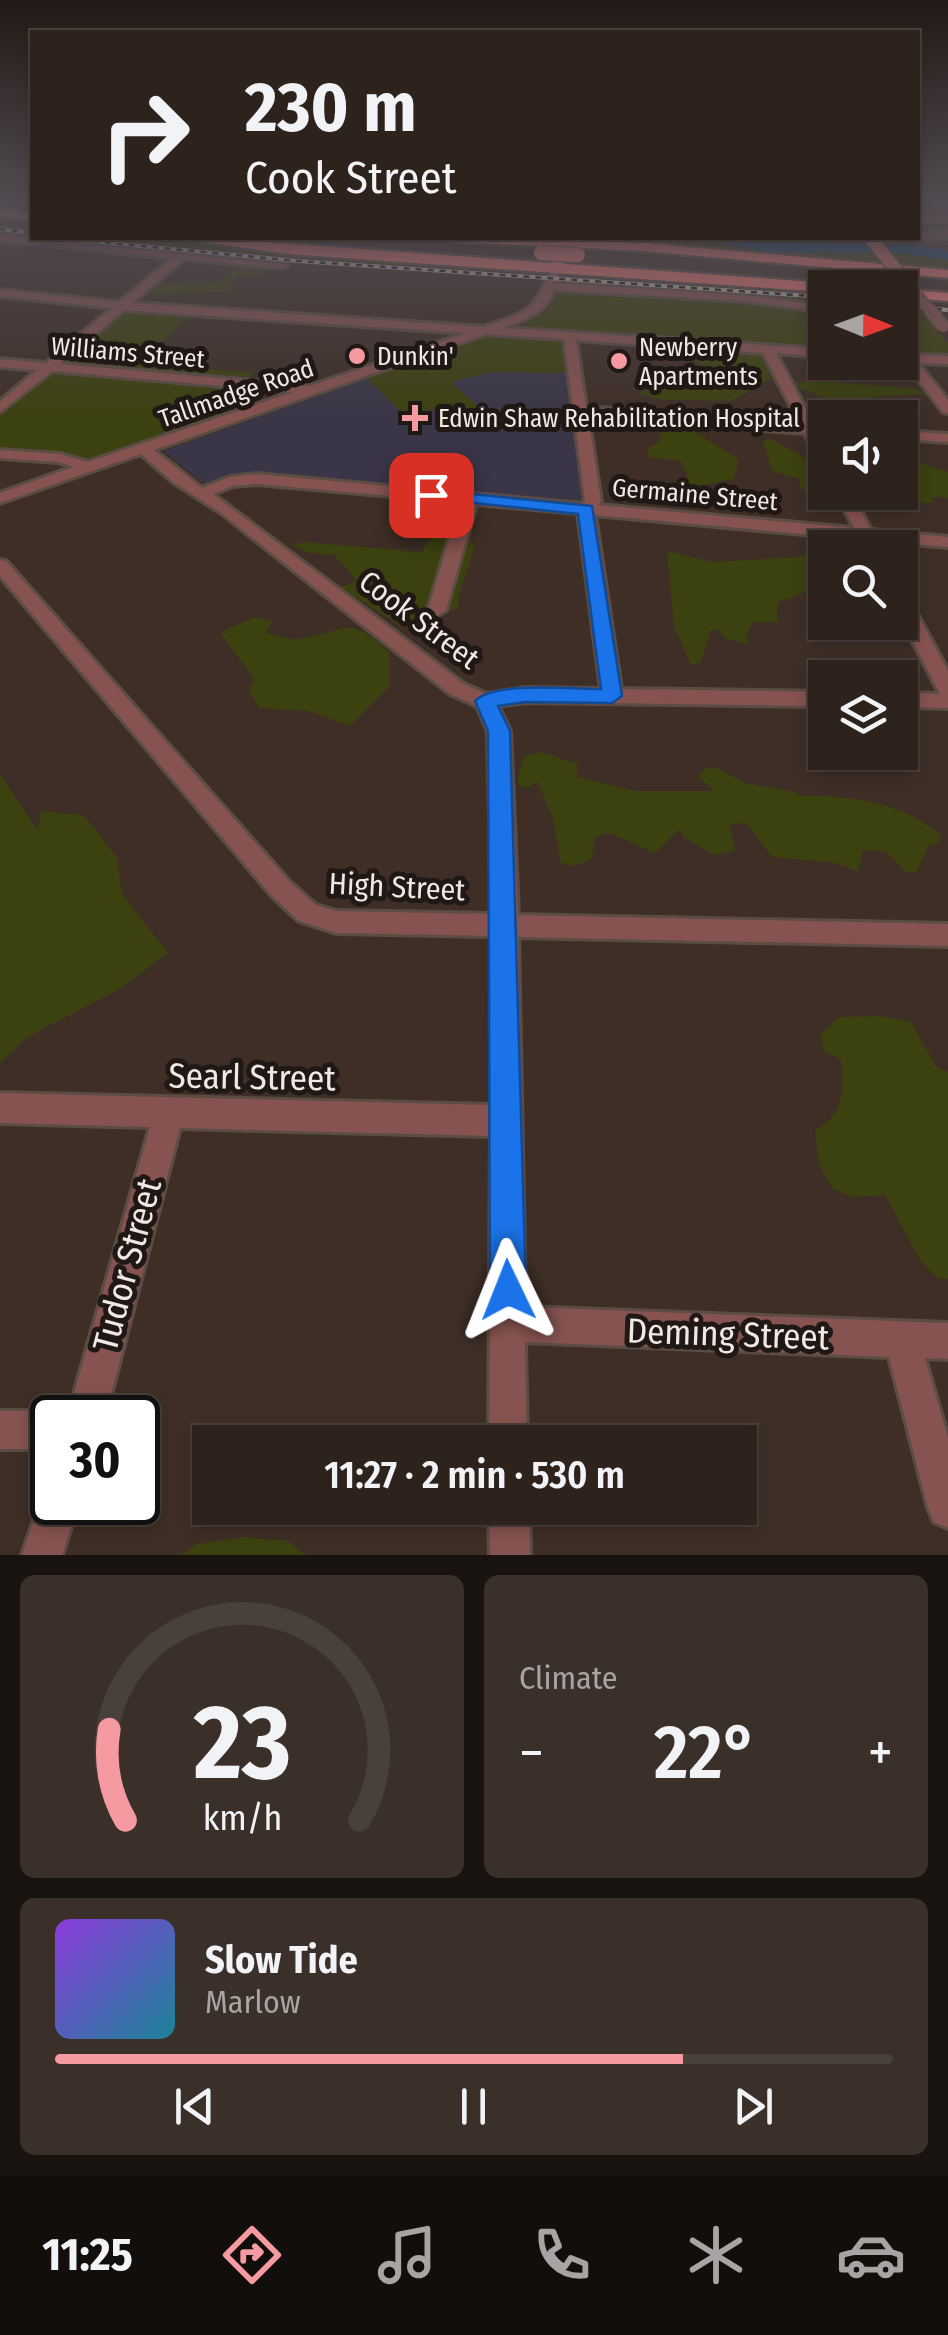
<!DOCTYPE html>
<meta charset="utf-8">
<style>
body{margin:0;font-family:"Fira Sans Condensed",sans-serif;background:#3a2f29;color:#f1f3f6;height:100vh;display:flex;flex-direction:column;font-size:38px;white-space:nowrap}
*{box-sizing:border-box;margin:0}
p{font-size:32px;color:#a7a4a3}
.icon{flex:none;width:55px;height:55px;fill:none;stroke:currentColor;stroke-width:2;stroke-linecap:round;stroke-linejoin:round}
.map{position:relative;height:1555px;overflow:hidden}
.panel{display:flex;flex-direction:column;gap:20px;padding:20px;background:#19130f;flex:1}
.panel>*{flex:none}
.hud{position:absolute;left:30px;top:30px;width:890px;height:210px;border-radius:0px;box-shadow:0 5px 15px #0003,0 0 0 2px #493f3b;background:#2e221c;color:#f1f3f6;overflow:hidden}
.needle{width:65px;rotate:91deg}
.controls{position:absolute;left:808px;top:270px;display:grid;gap:20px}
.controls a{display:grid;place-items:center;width:110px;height:110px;border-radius:0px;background:#2e221c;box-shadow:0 5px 15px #0003,0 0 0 2px #493f3b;font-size:50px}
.speed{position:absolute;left:30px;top:1395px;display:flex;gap:20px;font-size:50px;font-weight:700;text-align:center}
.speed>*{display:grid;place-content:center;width:130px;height:130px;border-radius:50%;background:#2e221c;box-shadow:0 5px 15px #0003,0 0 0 2px #493f3b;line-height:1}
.speed .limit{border:5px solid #111;border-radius:15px;background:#fff;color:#111}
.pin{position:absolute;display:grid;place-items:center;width:85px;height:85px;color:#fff;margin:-42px;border-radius:20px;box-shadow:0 5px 15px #0006}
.me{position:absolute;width:110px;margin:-55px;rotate:358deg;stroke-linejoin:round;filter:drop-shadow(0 0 8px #0008)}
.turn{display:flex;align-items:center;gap:35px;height:210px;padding:0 50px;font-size:45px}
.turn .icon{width:130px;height:130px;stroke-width:2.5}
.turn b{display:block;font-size:70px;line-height:85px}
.big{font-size:75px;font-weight:600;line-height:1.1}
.panel .card{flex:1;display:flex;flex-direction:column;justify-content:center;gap:15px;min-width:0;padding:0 35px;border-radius:15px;background:#3a2f29}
.panel .dial{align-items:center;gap:0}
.dial svg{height:260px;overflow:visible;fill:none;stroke:#493f3b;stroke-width:7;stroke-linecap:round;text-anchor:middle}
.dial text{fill:#f1f3f6;stroke:none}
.song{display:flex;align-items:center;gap:30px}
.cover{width:120px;height:120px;border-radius:15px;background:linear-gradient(135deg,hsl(270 70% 55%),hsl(190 70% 35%))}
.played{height:10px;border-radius:5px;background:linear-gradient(90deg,#f49aa0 75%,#493f3b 75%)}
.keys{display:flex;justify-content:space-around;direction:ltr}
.heat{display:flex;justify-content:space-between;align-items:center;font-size:55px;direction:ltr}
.panel .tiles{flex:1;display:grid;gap:20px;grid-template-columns:1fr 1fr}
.card:last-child{grid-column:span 2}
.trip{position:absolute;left:192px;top:1425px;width:565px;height:100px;border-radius:0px;background:#2e221c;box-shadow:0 5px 15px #0003,0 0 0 2px #493f3b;font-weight:600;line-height:100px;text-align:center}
.dock{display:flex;height:160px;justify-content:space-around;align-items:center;background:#120e0b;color:#a7a4a3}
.dock .icon{width:70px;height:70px}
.dock .active{color:#f49aa0}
.dock b{font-size:45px;color:#f1f3f6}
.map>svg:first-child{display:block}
.medical{fill:#3b3647}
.green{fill:#3c4110}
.water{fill:#0f4a77}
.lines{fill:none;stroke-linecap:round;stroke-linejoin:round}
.minor-casing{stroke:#5b4c44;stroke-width:6}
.major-casing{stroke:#5b4c44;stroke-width:4}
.highway-casing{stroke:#5b4c44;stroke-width:5}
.minor{fill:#865350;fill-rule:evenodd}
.major{fill:#d76f6c;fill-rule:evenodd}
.highway{fill:#f77976;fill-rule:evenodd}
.rail-casing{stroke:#bfb3ad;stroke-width:4}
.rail{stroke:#1f1815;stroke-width:2.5;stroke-dasharray:6;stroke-linecap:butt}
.minor-bridge-far1-casing{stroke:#5b4c44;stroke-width:12;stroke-linecap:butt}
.minor-bridge-casing{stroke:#5b4c44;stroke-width:15;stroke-linecap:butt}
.major-bridge-casing{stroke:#5b4c44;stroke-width:15;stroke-linecap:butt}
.highway-bridge-casing{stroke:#5b4c44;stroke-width:16;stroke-linecap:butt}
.minor-bridge-far1{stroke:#865350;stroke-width:10}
.minor-bridge{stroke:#865350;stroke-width:12}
.major-bridge{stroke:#d76f6c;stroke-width:12}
.highway-bridge{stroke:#f77976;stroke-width:14}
.route{fill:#1a73e8;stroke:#114b97;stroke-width:2.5}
.poi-dot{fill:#f49aa0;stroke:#1f1815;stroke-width:4}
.labels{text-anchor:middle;stroke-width:10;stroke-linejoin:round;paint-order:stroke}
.far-poi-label{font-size:25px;fill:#f2e7e2;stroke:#1f1815;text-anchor:start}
.far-street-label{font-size:25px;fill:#f2e7e2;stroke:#1f1815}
.street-label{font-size:30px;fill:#f2e7e2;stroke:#1f1815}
.near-street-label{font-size:35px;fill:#f2e7e2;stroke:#1f1815}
</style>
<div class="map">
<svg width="948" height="1555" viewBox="0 0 948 1555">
<rect width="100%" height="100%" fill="#3e2e26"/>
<path class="medical" d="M487 336 567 341 587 501 583 505 237 477 207 486 163 451Z"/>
<g class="green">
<path d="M90 238H159L260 249 539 270 538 273 345 262Z"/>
<path d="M578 238H682L768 252 900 253 948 260V272L905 267 899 260 880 259 883 265 580 241Z"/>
<path d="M241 265 252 266 246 271 271 272 236 277 229 285 232 290 224 292 138 295C151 280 196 283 217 283Z"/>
<path d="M563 280 825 299V349L520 326 549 309Z"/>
<path d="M900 307 919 309 948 344V355L900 354Z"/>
<path d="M126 309 289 321 290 322 191 315 150 352 203 359 194 369 254 372 246 380 59 364Z"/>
<path d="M490 335 567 341 571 373 491 372 451 382 483 411 471 416 453 409 437 412 434 409 403 414 367 378Z"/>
<path d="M687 351 755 352 764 357 772 378 731 401 663 400 638 394 654 386 648 373 715 374 683 353Z"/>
<path d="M51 372 239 386 241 389 214 421 86 464 0 452V414Z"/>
<path d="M818 381 912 388 931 394 871 397 862 401 866 412 841 411 840 404 795 386 796 382Z"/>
<path d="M662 421H678L739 460 734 479 692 487 681 461 647 457 649 447 658 443 665 424Z"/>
<path d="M771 439C795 454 825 462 825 492L833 493 838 508 832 510 801 488 799 479 772 471 763 440Z"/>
<path d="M900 457 948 472V498L932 497 933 503 906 502 888 493 900 492Z"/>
<path d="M458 522 474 546C470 568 458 587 458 608L404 628 340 587 357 581 334 555 310 553 291 545 305 542 421 552 443 523Z"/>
<path d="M825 549V591H809L778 602 777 622H753L747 633V644L724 638 719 630H711L700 663 691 665 674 626 667 551 713 562 797 557Z"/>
<path d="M255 617 272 621 266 633C276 635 288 640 297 639 345 634 347 611 389 652L390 686 350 726 309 711 259 708 249 691 254 681C246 663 231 651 221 632Z"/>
<path d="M542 752 577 764V777L636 791H714L698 777 705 768 715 767 745 783 795 792 800 796C846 794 907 803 941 836L938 843 928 846 916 873 904 871 885 851 863 850 858 872 836 863 772 857 746 823 730 824 735 851 714 855 683 837 680 829 655 853 609 833 595 837 591 860 573 866 560 862 554 821 537 781 530 787H521L517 780 524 756Z"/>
<path d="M0 774 38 831 41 811 84 815 117 858 122 894 168 953 121 988 26 1038 0 1063Z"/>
<path d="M879 1016 911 1022 936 1067 948 1072V1279L937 1278 920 1260 885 1195 852 1197 832 1188 819 1164 815 1130C845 1114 844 1091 841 1060L824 1051 820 1035 839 1017Z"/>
<path d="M244 1537 288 1541 306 1555H181L197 1544Z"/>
</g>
<path class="water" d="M651 238 916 245 948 251V260L900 253 768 252 714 241Z"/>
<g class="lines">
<g class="minor-casing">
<g id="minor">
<path d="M918 214 948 215V221L918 220Z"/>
<path d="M948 232V238L880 241 875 238H918V233Z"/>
<path d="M0 235 287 265 282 268 184 259 132 303 484 327C527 312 536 312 551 267L556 264 561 267 556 283 745 295 825 306V312L745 301 554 290C547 313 524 320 503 328L825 349V357L776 353 814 425 825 426V434H819L825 444V462L820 461 804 433 588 416 601 501 598 505 854 528 835 492H851L871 530 948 537V547L877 541 869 547 859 539 595 515 621 689 825 692V706L525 702 498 706 510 731 518 915 948 924V946L518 937 525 1307 948 1323V1359L925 1358 948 1438V1528L934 1522 928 1508 889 1357 525 1342 527 1442H489L491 1136 180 1128 105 1418H67L150 1127 0 1123V1093L491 1105 492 936 336 933 299 921 272 896 0 576V560L6 561 290 882 316 905 336 911 492 914 488 731 477 706 450 694 221 513 173 482 141 454 0 503V493L73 467 58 462 0 458V450L60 454 88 462 293 392 52 371 0 412V401L37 370 0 367V359L46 363 112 308 0 296V290L119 302 173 258 0 241ZM124 310 466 333 310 386 60 364ZM486 334 564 339 585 500 582 504 257 474 230 477 202 488 154 450ZM576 340 763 353 800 424 586 407ZM257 484 460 502 428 610 437 616 446 610 476 504 578 513 601 689 525 688 487 694 464 684 213 494 233 486Z"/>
<path d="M900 354 948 356V364L918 363 948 400V413L943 412 905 362H900Z"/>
<path d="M900 431 948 434V442L900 439Z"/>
<path d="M900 593 909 599 948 671V708L900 707V693L940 694 900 617Z"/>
<path d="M0 1411H52L66 1418H52V1449H0Z"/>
<path d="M52 1485V1502H79L62 1555H22L45 1488Z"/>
<path d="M489 1508H529L530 1555H490Z"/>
</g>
</g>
<g class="major-casing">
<path id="major" d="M558 238H570L562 267 556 271 550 267Z"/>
</g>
<g class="highway-casing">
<g id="highway">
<path d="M0 208 32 213V221L0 216Z"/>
<path d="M175 238H211L814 282 821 278 883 288H825V292L288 254Z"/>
<path d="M447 238 644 243 948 270V278L644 251 453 242Z"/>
<path d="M900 289 948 293V301L900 297Z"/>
</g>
</g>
<use href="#minor" class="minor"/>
<use href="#major" class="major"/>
<use href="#highway" class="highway"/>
<g class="rail-casing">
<g id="rail">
<path d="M0 229 32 233"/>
<path d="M57 238 298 261 825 297"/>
<path d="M900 305 948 310"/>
</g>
</g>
<use href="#rail" class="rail"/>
<g class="minor-bridge-far1-casing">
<path id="minor-bridge-far1" d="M915 292 931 312"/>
</g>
<g class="minor-bridge-casing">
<path id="minor-bridge" d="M929 309 943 326"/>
</g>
<g class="major-bridge-casing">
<path id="major-bridge" d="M870 238 915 292"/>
</g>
<g class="highway-bridge-casing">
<path id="highway-bridge" d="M541 253 578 255"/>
</g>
<use href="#minor-bridge-far1" class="minor-bridge-far1"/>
<use href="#minor-bridge" class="minor-bridge"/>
<use href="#major-bridge" class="major-bridge"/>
<use href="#highway-bridge" class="highway-bridge"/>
</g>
<linearGradient id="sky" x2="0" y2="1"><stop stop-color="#221915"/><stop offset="0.48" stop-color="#524c52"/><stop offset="1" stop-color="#524c52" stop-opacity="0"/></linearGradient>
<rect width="948" height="420" fill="url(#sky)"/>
<path class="route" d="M431 490 592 506 622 696 612 703 525 702 498 706 510 731 526 1290 520 1303 508 1308 496 1303 490 1290 488 731 475 701C493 681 572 689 601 689L578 514 426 498 423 495Z"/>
<g class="poi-dot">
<circle cx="357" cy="356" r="10"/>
<circle cx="619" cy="361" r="10"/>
<path d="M410 403h10v10h10v10h-10v10h-10v-10h-10v-10h10z"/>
</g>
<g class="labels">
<g class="far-poi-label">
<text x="639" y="356">Newberry<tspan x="639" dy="29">Apartments</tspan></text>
<text x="377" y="365">Dunkin'</text>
<text x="438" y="427">Edwin Shaw Rehabilitation Hospital</text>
</g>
<g class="far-street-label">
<text transform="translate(128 352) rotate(5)" y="9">Williams Street</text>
<text transform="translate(236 393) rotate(-19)" y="9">Tallmadge Road</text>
<text transform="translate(695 494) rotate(5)" y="9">Germaine Street</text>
</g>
<g class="street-label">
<text transform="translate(419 620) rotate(37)" y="10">Cook Street</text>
<text transform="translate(397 887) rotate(3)" y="10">High Street</text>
</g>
<g class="near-street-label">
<text transform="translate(252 1077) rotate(1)" y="12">Searl Street</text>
<text transform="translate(127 1265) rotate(-75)" y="12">Tudor Street</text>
<text transform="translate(728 1334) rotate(2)" y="12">Deming Street</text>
</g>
</g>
</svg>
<div class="controls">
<a><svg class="needle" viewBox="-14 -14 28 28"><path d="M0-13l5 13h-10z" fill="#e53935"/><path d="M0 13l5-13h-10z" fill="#a7a4a3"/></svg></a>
<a><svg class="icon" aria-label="sound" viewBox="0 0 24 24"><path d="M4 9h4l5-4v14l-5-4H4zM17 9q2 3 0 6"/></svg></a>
<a><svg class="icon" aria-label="search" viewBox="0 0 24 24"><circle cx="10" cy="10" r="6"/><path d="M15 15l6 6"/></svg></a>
<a><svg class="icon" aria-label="layers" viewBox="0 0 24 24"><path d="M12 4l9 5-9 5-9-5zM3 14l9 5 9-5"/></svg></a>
</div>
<div class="speed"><div class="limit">30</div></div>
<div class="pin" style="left:431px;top:495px;background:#d93025"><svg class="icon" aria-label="arrive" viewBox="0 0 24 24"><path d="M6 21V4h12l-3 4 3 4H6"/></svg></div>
<svg class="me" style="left:508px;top:1290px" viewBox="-20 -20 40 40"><path d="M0-17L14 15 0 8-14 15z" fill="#1a73e8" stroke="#fff" stroke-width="4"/></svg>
<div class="trip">11:27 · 2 min · 530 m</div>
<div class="hud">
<div class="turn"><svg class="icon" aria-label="right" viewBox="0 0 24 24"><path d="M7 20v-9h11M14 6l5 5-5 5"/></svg><div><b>230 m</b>Cook Street</div></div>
</div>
</div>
<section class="panel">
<div class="tiles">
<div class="card dial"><svg viewBox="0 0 100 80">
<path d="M14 69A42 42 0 1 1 86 69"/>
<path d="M14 69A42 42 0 0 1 9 41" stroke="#f49aa0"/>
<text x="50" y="56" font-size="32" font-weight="700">23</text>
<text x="50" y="72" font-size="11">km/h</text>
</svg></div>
<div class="card"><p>Climate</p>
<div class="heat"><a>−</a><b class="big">22°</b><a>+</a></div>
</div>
<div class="card">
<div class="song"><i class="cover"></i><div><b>Slow Tide</b><p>Marlow</p></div></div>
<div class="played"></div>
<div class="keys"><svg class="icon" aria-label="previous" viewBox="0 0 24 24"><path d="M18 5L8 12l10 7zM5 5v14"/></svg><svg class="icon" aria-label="pause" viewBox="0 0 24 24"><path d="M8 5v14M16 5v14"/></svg><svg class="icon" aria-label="next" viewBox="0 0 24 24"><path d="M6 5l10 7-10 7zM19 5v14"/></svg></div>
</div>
</div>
</section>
<nav class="dock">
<b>11:25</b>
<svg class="icon active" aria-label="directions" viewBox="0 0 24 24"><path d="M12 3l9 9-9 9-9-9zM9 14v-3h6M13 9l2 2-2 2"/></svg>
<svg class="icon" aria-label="music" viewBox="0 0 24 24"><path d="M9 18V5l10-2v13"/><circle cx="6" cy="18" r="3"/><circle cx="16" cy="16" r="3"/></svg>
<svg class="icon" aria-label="phone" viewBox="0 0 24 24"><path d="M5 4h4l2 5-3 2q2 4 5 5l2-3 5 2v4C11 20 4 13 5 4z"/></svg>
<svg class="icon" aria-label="climate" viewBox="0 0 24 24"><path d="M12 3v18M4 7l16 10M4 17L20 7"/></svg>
<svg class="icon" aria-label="car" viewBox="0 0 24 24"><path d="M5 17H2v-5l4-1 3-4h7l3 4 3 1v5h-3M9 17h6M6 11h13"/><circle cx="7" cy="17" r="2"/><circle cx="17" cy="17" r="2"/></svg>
</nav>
